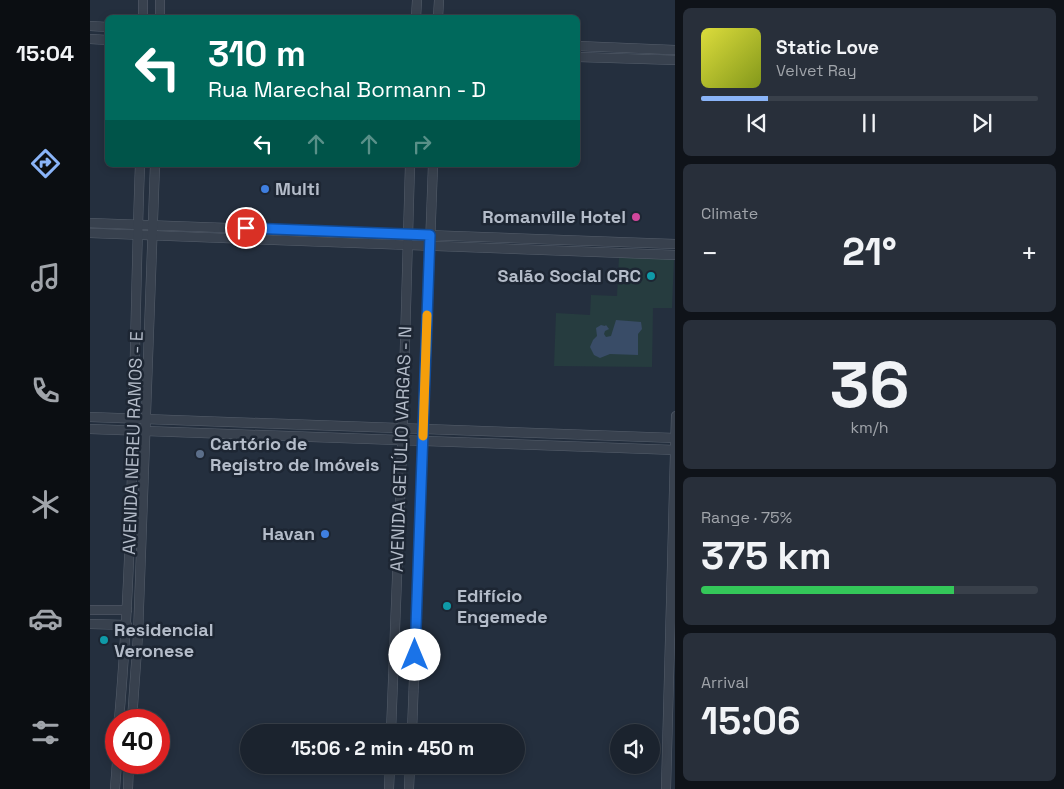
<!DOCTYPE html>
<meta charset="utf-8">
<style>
body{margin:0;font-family:"Space Grotesk",sans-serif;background:#282f3a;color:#f1f3f6;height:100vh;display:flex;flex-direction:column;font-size:19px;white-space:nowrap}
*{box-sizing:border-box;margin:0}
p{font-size:16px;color:#a0a4aa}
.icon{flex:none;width:28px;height:28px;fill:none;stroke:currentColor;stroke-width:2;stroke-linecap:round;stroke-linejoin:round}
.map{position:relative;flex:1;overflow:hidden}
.panel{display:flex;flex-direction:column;gap:8px;padding:8px;background:#0f1319;width:389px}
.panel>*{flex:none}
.banner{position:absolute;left:15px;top:15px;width:475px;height:152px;border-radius:8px;box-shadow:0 2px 8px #0003,0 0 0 1px #39404a;background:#00695c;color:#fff;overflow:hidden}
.controls{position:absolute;left:520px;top:724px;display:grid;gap:10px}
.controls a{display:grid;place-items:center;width:50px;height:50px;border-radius:50%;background:#1b232e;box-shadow:0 2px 8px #0003,0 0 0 1px #39404a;font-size:25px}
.speed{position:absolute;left:15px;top:709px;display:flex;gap:10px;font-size:25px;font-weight:700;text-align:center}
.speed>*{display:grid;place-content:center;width:65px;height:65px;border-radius:50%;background:#1b232e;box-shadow:0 2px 8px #0003,0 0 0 1px #39404a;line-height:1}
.speed .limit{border:8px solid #d22;background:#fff;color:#111}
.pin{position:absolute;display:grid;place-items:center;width:42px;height:42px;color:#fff;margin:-21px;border:2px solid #fff;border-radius:50%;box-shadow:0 1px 5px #0007}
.me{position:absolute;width:55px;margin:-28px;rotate:0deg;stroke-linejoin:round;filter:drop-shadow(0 0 4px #0008)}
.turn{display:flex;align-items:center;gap:18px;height:105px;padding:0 20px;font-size:22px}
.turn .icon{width:65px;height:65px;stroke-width:2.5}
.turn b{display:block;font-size:35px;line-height:42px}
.lanes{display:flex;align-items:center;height:48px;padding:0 20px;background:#0003;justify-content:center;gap:25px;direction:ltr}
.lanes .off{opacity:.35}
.big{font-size:38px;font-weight:700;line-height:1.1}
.panel .tile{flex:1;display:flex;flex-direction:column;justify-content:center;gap:8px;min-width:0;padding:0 18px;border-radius:8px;background:#282f3a}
.panel .dial{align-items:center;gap:0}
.dial b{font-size:65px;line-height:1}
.song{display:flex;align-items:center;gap:15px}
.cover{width:60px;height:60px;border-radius:8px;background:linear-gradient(135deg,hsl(60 70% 55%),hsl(70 70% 35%))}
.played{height:5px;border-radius:2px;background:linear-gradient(90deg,#8ab4f8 20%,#39404a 20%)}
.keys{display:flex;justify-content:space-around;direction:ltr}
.heat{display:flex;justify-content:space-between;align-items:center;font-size:28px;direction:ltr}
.charge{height:8px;border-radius:4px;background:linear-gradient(90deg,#34c759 75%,#39404a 0)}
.trip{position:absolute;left:150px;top:724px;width:285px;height:50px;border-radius:25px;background:#1b232e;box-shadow:0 2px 8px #0003,0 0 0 1px #39404a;font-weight:700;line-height:50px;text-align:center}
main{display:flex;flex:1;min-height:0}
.menu{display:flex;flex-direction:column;width:90px;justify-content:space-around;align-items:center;background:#0b0e12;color:#a0a4aa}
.menu .icon{width:35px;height:35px}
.menu .active{color:#8ab4f8}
.menu b{font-size:22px;color:#f1f3f6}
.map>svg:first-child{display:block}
.green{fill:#263c3f}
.water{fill:#394c67}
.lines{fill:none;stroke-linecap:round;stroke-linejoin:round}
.minor-casing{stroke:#565f6c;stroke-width:10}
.minor{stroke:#38414e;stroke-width:9}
.route-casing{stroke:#114b97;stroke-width:12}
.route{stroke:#1a73e8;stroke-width:9}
.slow{stroke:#f59e0b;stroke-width:9}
.shop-dot{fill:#3f7fe0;stroke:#1d2633;stroke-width:2}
.hotel-dot{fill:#d1479c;stroke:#1d2633;stroke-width:2}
.culture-dot{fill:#0f9aa8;stroke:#1d2633;stroke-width:2}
.service-dot{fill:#5c6f8a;stroke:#1d2633;stroke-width:2}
.labels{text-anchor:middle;stroke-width:5;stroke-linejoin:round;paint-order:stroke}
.poi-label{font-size:18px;font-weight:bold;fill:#b4bcc9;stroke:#1d2633;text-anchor:start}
.street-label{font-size:18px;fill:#b4bcc9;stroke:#1d2633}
</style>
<main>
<nav class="menu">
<b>15:04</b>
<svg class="icon active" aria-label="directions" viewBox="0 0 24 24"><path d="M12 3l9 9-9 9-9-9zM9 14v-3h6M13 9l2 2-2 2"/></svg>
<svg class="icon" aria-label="music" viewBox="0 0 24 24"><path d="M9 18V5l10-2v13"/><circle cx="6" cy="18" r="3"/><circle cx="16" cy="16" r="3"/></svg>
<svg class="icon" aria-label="phone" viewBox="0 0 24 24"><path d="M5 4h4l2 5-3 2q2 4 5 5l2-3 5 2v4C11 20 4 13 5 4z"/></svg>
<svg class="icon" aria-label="climate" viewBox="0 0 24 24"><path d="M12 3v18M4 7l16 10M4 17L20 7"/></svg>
<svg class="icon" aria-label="car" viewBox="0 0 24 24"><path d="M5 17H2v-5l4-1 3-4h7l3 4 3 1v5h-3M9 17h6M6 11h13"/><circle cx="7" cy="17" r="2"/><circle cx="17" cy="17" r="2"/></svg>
<svg class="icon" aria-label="filters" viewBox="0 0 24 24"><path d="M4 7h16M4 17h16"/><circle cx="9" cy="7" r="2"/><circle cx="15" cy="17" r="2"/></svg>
</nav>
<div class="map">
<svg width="586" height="789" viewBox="0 0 586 789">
<rect width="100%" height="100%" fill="#242f3e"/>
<path class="green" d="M529 257 584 259 582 308H563L562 367 464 366 466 313 500 315 501 295 527 296Z"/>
<path class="water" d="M526 320 551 322 552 329 548 334V355L520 354 510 358 504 355 500 347 503 340 507 336 506 328 511 325 515 326 516 325 519 329 515 331 514 334 516 337 521 336Z"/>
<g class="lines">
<g class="minor-casing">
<g id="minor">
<path d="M53 18V0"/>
<path d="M70 18V0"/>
<path d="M326 18 327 0"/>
<path d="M348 18 349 0"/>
<path d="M0 26 18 27"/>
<path d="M0 39 18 40"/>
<path d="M488 46 586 50"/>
<path d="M488 57 586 60"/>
<path d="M0 223 586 244"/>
<path d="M0 233 586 255"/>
<path d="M0 417 586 438"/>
<path d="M0 429 586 450"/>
<path d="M0 610H37"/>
<path d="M0 624 37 625"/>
<path d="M29 720C45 535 43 350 50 165"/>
<path d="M42 720 48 635 65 165"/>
<path d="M301 732 312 450 320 165"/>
<path d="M322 732 343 165"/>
<path d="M25 789 27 762"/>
<path d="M38 789 39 762"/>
<path d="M299 789 300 765"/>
<path d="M319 789 320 765"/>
<path d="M576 789 586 416"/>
</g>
</g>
<use href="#minor" class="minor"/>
</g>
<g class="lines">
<g class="route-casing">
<path id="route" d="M156 228 340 235 325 655"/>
</g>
<use href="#route" class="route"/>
<path class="slow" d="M333 436 337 315"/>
</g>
<g class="shop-dot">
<circle cx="175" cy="189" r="5"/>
<circle cx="235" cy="534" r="5"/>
</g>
<circle class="hotel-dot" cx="546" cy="217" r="5"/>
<g class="culture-dot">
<circle cx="561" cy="276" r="5"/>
<circle cx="357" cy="606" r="5"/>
<circle cx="14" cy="640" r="5"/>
</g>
<circle class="service-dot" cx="110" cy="454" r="5"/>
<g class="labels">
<g class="poi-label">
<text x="185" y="195">Multi</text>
<text x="536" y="223" text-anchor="end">Romanville Hotel</text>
<text x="551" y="282" text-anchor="end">Salão Social CRC</text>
<text x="120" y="450">Cartório de<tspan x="120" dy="21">Registro de Imóveis</tspan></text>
<text x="225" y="540" text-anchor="end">Havan</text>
<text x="367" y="602">Edifício<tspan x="367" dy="21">Engemede</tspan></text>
<text x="24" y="636">Residencial<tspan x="24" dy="21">Veronese</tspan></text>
</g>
<g class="street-label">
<text transform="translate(43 443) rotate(-88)" y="6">AVENIDA NEREU RAMOS - E</text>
<text transform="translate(311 449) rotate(-88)" y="6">AVENIDA GETÚLIO VARGAS - N</text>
</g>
</g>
</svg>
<div class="controls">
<a><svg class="icon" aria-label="sound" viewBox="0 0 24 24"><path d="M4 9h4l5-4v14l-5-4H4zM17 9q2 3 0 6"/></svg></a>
</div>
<div class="speed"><div class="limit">40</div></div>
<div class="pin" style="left:156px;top:228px;background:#d93025"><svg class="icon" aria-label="arrive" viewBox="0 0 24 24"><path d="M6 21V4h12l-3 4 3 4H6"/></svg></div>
<svg class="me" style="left:325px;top:655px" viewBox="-20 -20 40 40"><circle r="19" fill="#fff"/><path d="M0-13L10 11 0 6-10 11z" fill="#1a73e8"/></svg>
<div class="trip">15:06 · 2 min · 450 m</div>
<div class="banner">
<div class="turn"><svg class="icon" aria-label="left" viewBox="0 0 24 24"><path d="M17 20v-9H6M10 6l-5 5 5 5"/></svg><div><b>310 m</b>Rua Marechal Bormann - D</div></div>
<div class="lanes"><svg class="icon" aria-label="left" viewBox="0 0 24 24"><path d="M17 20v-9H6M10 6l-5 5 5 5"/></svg><svg class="icon off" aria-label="ahead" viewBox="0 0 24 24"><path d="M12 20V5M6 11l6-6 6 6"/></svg><svg class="icon off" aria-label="ahead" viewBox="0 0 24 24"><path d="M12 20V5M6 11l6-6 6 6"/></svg><svg class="icon off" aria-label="right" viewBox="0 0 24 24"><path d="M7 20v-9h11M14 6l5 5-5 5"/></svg></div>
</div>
</div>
<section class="panel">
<div class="tile">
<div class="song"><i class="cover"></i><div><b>Static Love</b><p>Velvet Ray</p></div></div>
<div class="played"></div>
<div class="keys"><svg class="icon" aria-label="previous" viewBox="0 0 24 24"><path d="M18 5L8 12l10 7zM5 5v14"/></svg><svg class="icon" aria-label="pause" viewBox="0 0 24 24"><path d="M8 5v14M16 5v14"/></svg><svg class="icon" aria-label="next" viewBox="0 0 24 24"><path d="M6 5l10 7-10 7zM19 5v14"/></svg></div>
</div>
<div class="tile"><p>Climate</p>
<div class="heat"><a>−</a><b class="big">21°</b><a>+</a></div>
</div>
<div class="tile dial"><b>36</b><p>km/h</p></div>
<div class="tile"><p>Range · 75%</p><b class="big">375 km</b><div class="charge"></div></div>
<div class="tile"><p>Arrival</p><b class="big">15:06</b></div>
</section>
</main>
